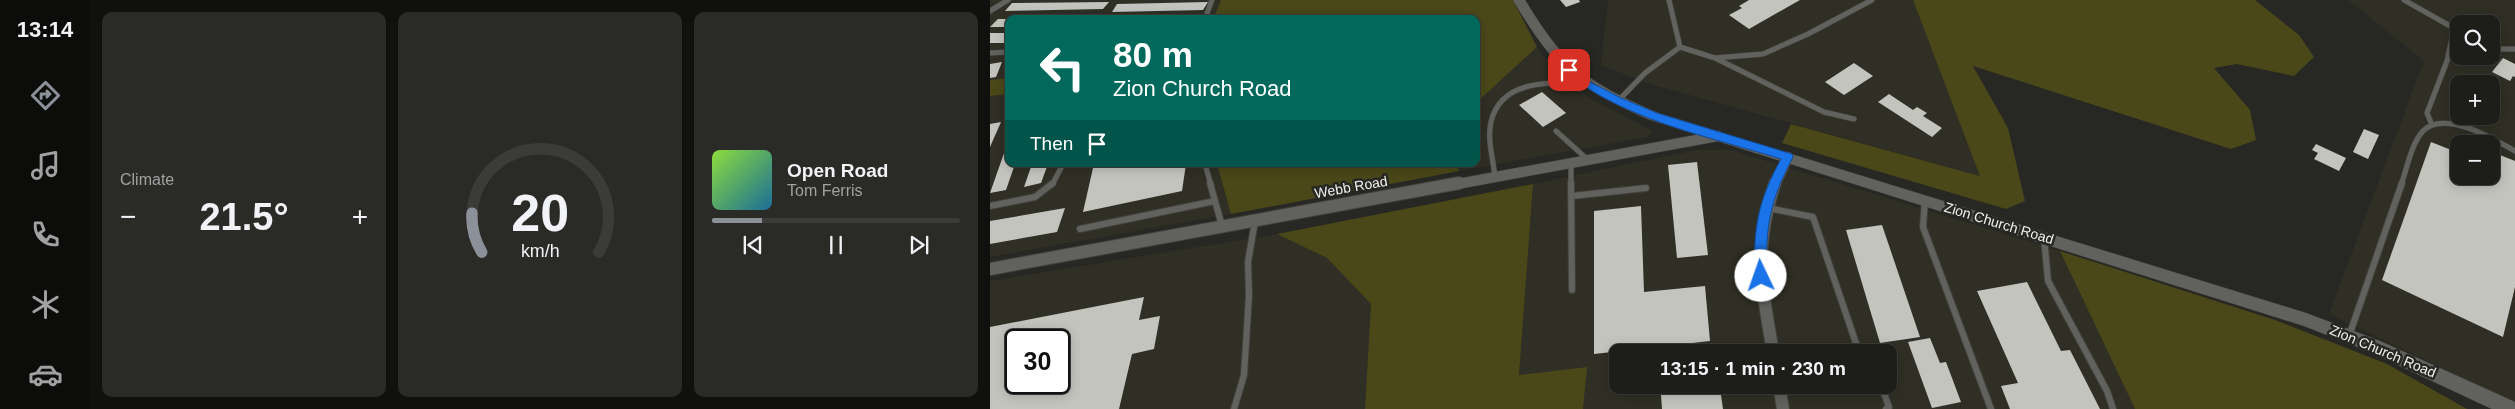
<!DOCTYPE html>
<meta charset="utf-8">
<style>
body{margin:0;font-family:Arial,sans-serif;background:#2a2a27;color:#f1f3f6;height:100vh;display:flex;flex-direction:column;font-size:19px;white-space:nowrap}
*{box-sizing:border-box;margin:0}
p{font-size:16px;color:#a0a2a2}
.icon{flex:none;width:28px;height:28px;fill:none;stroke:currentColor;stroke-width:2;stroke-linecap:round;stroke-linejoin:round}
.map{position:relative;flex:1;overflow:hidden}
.sheet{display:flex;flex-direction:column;gap:12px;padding:12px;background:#10100e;width:900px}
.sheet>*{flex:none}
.guide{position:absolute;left:15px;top:15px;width:475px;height:152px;border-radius:10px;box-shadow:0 2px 12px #0003,0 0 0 1px #3b3b39;background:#00695c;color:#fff;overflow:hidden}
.buttons{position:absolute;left:1460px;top:15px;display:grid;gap:10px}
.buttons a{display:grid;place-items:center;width:50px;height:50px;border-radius:10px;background:#1d1d1a;box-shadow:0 2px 12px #0003,0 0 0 1px #3b3b39;font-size:25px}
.speed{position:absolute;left:15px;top:329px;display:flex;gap:10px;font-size:25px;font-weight:700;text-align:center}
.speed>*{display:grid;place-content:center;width:65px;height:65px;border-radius:50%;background:#1d1d1a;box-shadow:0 2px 12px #0003,0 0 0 1px #3b3b39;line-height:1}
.speed .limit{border:2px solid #111;border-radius:8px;background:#fff;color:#111}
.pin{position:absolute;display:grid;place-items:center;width:42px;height:42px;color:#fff;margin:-21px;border-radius:10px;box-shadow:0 2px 8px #0006}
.me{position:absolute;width:55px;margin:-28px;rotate:357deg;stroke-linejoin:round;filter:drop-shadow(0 0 4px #0008)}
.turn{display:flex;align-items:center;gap:18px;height:105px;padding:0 25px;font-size:22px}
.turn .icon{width:65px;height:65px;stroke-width:2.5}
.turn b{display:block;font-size:35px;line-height:42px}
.then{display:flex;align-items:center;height:48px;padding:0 25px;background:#0003;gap:10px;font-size:19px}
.big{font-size:38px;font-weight:700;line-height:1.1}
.sheet .widget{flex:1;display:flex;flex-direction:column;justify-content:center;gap:8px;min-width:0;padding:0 18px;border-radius:10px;background:#2a2a27}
.sheet .dial{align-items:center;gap:0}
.dial svg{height:130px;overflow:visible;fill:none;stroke:#3b3b39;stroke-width:7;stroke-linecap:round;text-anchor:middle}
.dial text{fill:#f1f3f6;stroke:none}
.song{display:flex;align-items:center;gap:15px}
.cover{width:60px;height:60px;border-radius:8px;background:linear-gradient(135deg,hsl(90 70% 55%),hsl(200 70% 35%))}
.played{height:5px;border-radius:2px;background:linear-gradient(90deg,#8c9099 20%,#3b3b39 20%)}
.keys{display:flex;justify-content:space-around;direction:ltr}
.heat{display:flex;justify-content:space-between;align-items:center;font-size:28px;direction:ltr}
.sheet .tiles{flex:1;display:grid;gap:12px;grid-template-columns:repeat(3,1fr)}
.trip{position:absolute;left:619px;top:344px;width:288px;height:50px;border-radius:10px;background:#1d1d1a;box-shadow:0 2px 12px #0003,0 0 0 1px #3b3b39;font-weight:700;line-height:50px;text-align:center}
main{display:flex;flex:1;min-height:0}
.menu{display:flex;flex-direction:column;width:90px;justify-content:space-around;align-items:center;background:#0c0c0a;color:#a0a2a2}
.menu .icon{width:35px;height:35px}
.menu .active{color:#8c9099}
.menu b{font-size:22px;color:#f1f3f6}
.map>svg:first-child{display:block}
.built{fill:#302f25;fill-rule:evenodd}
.green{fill:#4a4819}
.building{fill:#c4c4bf;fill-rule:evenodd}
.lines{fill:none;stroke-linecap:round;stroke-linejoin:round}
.lane-far1-casing{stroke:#42413e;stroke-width:6}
.lane-casing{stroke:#42413e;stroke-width:8}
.street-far1-casing{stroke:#42413e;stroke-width:11}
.street-casing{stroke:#42413e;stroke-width:14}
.secondary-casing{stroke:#42413e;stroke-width:1}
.lane-far1{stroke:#61615d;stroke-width:5}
.lane{stroke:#61615d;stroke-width:6}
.street-far1{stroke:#61615d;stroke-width:10}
.street{stroke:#61615d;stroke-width:12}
.secondary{fill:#61615d;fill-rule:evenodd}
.route{fill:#1a73e8;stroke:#114b97}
.labels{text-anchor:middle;stroke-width:5;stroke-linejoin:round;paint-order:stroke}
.street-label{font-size:14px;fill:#f1f0ee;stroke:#272723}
</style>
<main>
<nav class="menu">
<b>13:14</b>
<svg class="icon active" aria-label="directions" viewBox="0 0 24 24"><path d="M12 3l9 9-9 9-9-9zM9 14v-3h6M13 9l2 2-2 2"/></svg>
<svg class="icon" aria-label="music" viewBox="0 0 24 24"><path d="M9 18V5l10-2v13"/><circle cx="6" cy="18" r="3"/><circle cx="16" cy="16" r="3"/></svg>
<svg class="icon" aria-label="phone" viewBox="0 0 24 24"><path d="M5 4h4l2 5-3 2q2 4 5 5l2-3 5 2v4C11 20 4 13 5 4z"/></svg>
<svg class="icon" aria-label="climate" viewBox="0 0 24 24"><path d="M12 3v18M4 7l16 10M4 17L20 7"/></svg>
<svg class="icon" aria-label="car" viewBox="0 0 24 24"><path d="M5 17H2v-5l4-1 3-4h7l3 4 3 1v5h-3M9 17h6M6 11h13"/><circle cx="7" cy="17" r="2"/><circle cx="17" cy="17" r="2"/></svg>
</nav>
<section class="sheet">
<div class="tiles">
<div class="widget"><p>Climate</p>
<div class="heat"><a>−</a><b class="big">21.5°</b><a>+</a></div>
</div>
<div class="widget dial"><svg viewBox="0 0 100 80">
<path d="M14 69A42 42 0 1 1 86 69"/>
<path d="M14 69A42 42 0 0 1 8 45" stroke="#8c9099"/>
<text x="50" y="56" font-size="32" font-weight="700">20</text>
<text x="50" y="72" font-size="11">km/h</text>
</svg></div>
<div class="widget">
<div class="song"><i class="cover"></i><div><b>Open Road</b><p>Tom Ferris</p></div></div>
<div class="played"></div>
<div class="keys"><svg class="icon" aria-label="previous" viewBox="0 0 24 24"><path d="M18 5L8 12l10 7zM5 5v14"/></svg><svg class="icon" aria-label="pause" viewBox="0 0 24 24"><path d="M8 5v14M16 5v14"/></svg><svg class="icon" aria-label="next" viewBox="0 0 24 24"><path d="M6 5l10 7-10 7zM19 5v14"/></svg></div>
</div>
</div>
</section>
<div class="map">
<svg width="1525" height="409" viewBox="0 0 1525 409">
<rect width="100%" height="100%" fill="#272723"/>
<g class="built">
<path d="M0 0H231L223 19H19V78L0 80Z"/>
<path d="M618 0H923L991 176 660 84 611 65Z"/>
<path d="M1358 0H1525V403L1339 314 1434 61ZM1469 24H1501V56H1469ZM1469 84H1501V116H1469ZM1469 144H1501V176H1469Z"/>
<path d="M547 47 563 67 600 98 662 131 658 137 469 171 467 164H486V103Z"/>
<path d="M19 94V164H227L241 214 0 257V96Z"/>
<path d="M706 150H741L1070 251 1145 409H593L596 367 529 376 543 184ZM628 352H898V385H628Z"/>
<path d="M287 234 337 258 381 304 375 409H0V281ZM26 340H69V382H26Z"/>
</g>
<g class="green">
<path d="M231 0H523L547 47 486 103V19H223Z"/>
<path d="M923 0H1265L1309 35 1324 57 1304 76 1247 64 1224 68 1260 110 1266 140 1241 149 983 66 1018 128 1035 201 1016 209 792 143 801 124 990 176Z"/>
<path d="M19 78V94L0 96V80Z"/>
<path d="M227 164H467L469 171 241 214Z"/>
<path d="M543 184 529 375 597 367 593 409H375L381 304 337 258 287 234Z"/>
<path d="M1070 251 1285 320 1397 364 1477 409H1145Z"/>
</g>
<g class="building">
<path d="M570 0H589L590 2 576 7Z"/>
<path d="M759 0H810L759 29 739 15 752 8 749 6Z"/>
<path d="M119 2 113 9 15 11 22 3Z"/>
<path d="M218 2 213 10 122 12 127 4Z"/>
<path d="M8 19H19V27H0Z"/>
<rect x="0" y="33" width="19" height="10"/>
<path d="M1513 58 1525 64V77L1523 76 1520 81 1502 72Z"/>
<path d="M12 62 6 77 0 78V64Z"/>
<path d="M864 63 883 76 854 95 835 82Z"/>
<path d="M552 92 576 113 553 127 529 105Z"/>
<path d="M899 94 923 110 927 107 937 113 933 116 952 128 942 137 888 102Z"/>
<path d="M11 122 0 147V124Z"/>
<path d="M1374 129 1389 135 1378 159 1363 152Z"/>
<path d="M19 139V164H25L16 190 0 193Z"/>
<path d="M1441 142 1469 153V176H1501V163L1505 153 1525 161V287L1513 337 1392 280Z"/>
<path d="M1326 144 1356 158 1349 171 1324 159 1328 153 1322 150Z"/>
<path d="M707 162 718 255 687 258 678 165Z"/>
<path d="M42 164H58L51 183 34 187Z"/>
<path d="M122 164H196L192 191 93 212 103 168Z"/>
<path d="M651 206 654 292 715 286 720 341 604 354V211Z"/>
<path d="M75 208 67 232 0 244V221Z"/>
<path d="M892 225 930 337 890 343 856 230Z"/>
<path d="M1037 282 1071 351 1080 350 1110 409H1020L1011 386 1028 383 987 291Z"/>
<path d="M154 297 149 320 170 316 164 349 142 354 129 409H0V327ZM26 340H69V382H26Z"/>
<path d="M940 338 950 363 956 362 971 402 942 408 918 342Z"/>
<path d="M730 388 733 409H672L671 395Z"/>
</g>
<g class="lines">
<g class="lane-far1-casing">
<g id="lane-far1">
<path d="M1414 0 1469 31"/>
<path d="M0 11 18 0"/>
<path d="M215 19 222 0"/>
<path d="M1501 45 1511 49H1525"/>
<path d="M690 47 725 58 773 54 818 34 882 0"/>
<path d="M0 53 19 52"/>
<path d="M727 59 834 112 864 119"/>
<path d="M628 101 655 73 690 47 679 0"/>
<path d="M1442 125 1437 113 1457 61 1464 29"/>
<path d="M566 131 597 159"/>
<path d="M581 162V185"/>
<path d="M215 164 221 185"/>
<path d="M505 176C503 159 497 139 501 122 511 79 561 82 596 84"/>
<path d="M62 185 73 164"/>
<path d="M1411 185C1417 169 1421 144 1433 131 1454 109 1504 139 1525 151"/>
</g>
</g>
<g class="lane-casing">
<g id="lane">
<path d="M220 183 232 226"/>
<path d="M581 183 582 290"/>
<path d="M582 196 656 188"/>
<path d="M935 200 933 227 1001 409"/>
<path d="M0 206 45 197 63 183"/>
<path d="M778 208 823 217 869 352"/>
<path d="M90 229 225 201"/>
<path d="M1054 237 1058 281 1117 391 1123 409"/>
<path d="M1359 336 1412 183"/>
<path d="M891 385 899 407 896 409"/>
<path d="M244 409 254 375 259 295 258 262 265 221"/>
</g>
</g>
<g class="street-far1-casing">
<g id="street-far1">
<path d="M462 185 728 136"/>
<path d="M785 185 798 157"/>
</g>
</g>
<g class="street-casing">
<g id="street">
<path d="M0 269 469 183"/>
<path d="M783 352C772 289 763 246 785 183"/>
<path d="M789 385 793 409"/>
</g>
</g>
<g class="secondary-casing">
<path id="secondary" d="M523 0H535C575 66 598 83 668 113L1316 313 1390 341 1525 402V409H1502L1378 351 1314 326 658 119C585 87 564 69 523 0Z"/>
</g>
<use href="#lane-far1" class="lane-far1"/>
<use href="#lane" class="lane"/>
<use href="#street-far1" class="street-far1"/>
<use href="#street" class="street"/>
<use href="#secondary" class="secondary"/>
</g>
<path class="route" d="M579 67 600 82 631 98 667 113 802 154 803 157C780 200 775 227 777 276L775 279 771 281 765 276C763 228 768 201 791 159 718 136 636 121 575 72L574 70Z"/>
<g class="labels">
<g class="street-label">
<text transform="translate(361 187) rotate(-10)" y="5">Webb Road</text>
<text transform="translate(1009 223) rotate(17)" y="5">Zion Church Road</text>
<text transform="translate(1393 351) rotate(23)" y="5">Zion Church Road</text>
</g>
</g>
</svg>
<div class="buttons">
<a><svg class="icon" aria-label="search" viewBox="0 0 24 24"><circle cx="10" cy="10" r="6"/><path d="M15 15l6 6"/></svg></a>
<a>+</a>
<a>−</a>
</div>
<div class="speed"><div class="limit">30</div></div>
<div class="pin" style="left:579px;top:70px;background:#d93025"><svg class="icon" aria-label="arrive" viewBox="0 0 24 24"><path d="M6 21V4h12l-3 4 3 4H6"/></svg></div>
<svg class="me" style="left:771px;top:276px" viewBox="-20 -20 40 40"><circle r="19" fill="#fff"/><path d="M0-13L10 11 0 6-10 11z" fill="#1a73e8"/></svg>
<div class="trip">13:15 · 1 min · 230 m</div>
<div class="guide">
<div class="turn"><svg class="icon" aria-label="left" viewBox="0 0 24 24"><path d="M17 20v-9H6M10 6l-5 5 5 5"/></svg><div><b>80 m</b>Zion Church Road</div></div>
<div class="then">Then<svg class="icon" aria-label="arrive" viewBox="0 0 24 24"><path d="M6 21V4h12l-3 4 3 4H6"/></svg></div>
</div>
</div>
</main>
